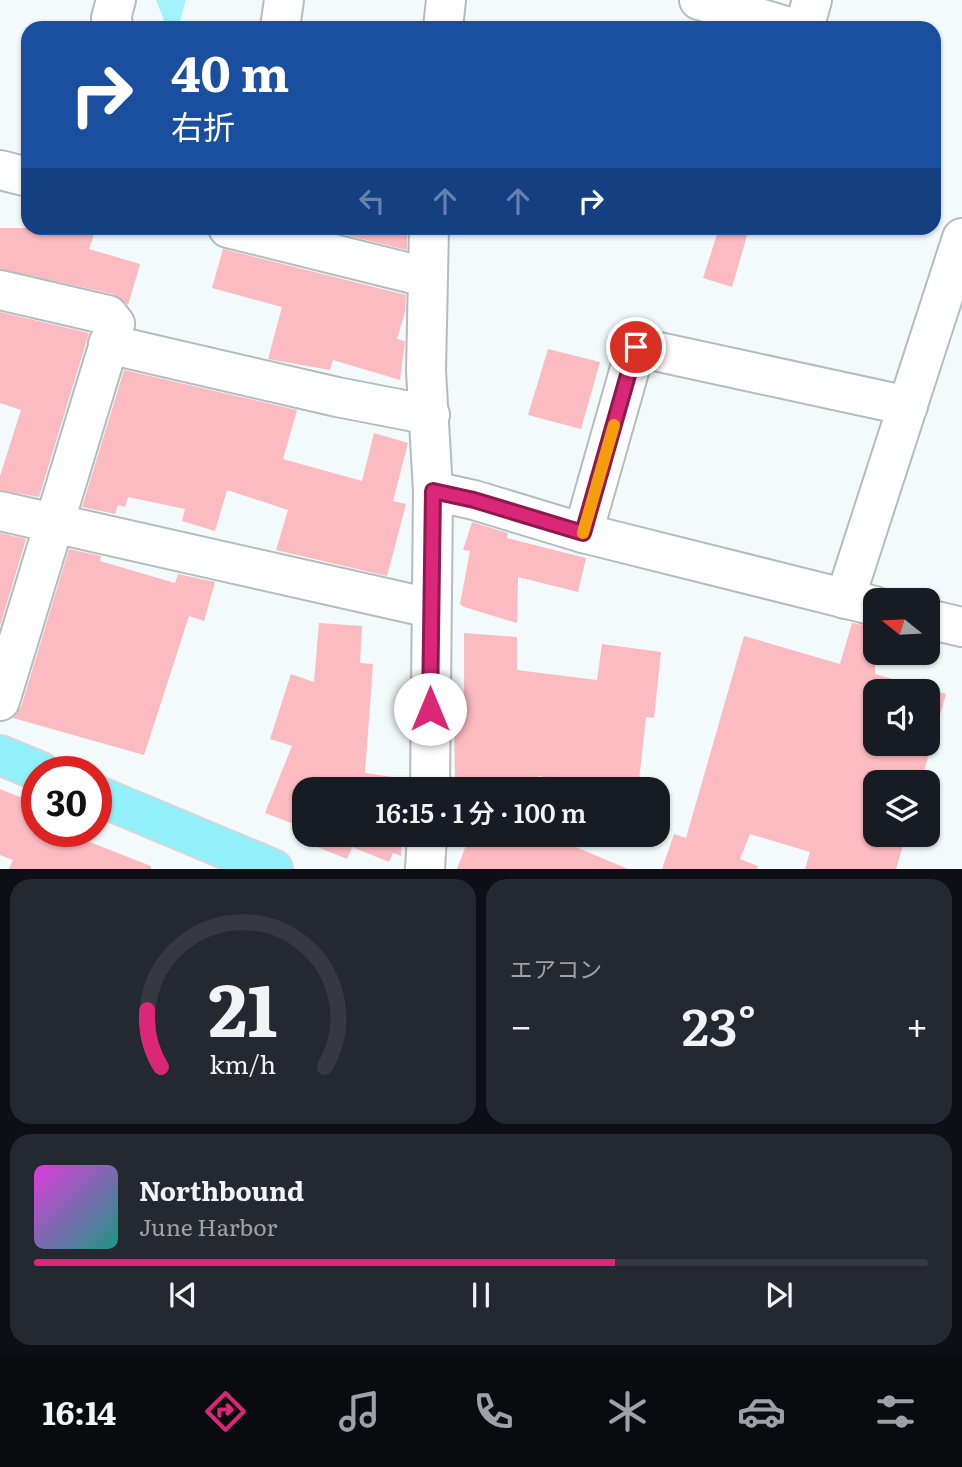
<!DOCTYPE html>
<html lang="ja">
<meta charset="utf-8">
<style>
body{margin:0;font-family:Literata,"Noto Sans JP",serif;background:#242831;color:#f1f3f6;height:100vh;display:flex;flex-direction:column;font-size:26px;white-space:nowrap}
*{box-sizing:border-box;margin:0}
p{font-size:23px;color:#9ea1a6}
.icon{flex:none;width:38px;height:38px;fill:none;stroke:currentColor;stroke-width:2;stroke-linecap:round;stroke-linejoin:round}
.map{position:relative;height:869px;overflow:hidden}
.details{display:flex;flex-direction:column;gap:10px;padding:10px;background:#0d0f14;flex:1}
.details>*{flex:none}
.hud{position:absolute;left:21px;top:21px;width:920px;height:214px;border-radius:21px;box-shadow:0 2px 5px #0004;background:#1a4fa0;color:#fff;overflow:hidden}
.needle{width:46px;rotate:288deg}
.controls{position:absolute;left:863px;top:588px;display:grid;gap:14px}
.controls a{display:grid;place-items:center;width:77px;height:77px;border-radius:14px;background:#171b24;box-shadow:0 2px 5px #0004;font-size:35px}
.speed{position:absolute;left:21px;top:756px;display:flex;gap:14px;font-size:35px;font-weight:700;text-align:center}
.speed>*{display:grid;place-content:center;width:91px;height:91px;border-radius:50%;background:#171b24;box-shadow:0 2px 5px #0004;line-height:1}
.speed .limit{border:10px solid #d22;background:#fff;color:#111}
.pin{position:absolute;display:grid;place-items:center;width:60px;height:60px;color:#fff;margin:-30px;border:4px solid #fff;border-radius:50%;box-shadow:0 2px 7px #0007}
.me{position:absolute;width:77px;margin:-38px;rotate:0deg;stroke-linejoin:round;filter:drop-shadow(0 0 5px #0008)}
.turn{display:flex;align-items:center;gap:24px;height:147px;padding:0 35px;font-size:32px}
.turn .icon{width:91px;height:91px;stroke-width:2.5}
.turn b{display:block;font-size:49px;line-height:60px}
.lanes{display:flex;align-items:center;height:66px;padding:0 35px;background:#0003;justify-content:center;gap:35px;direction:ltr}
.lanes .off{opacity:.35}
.big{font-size:52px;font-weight:600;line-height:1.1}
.details .widget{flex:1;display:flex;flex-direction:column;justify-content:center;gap:10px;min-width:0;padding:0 24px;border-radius:21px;background:#242831}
.details .dial{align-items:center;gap:0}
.dial svg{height:182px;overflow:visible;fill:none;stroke:#363941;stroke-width:7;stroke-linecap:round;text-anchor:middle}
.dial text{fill:#f1f3f6;stroke:none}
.song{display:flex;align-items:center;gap:21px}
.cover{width:84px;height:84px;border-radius:10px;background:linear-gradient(135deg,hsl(300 70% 55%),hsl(170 70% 35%))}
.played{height:7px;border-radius:4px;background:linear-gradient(90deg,#db2777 65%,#363941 65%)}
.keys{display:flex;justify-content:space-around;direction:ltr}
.heat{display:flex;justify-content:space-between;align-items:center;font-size:38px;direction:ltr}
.details .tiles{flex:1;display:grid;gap:10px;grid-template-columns:1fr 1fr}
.widget:last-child{grid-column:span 2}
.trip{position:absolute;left:292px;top:777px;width:378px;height:70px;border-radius:21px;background:#171b24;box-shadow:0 2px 5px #0004;font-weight:600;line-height:70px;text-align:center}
.menu{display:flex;height:112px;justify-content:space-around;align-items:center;background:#090b0e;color:#9ea1a6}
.menu .icon{width:49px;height:49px}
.menu .on{color:#db2777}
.menu b{font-size:32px;color:#f1f3f6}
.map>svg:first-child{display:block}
.green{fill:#a3f3fc}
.building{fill:#fcbbc1;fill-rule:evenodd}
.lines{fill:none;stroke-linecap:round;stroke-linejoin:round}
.minor-casing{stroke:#b5bcbd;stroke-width:42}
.major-casing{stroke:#d7d7d7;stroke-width:42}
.minor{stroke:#fff;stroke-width:38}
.major{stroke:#91f0fa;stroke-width:38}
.route-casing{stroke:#8e194d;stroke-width:18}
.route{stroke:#db2777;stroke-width:12}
.slow{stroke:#f59e0b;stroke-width:12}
</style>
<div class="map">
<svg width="962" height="869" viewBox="0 0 962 869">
<rect width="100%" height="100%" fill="#f2fafb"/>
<path class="green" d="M156 0H186L178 28H167Z"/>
<g class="building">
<path d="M0 228H96L89 249 140 264 128 305 113 294 0 269Z"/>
<path d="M317 228H407V250Z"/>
<path d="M719 228 747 235 732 287 703 278Z"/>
<path d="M223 249 406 295 405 312 397 339 405 341 400 380 333 360 330 370 268 359 282 307 212 288Z"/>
<path d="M0 312 89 333 39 497 0 490V476L21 410 0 403Z"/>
<path d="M548 349 600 362 581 429 528 415Z"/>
<path d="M124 370 297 410 283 459 362 481 374 433 408 443 393 501 406 504 387 576 276 550 288 510 227 490 215 531 182 521 185 509 128 497 125 507 118 505 115 514 82 507Z"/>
<path d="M472 522 508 533 507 538 586 558 578 592 518 577 517 623 464 607 460 604 470 551 463 550Z"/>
<path d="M0 533 26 539 0 626Z"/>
<path d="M69 549 101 556 100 561 175 583 178 574 215 582 204 621 189 616 144 755 13 718 21 707Z"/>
<path d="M319 623 362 626 360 663 373 664 365 773 406 779 405 789H304V828L265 813 292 746 270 739 291 674 314 682Z"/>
<path d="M852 623 875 627V674L946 694 921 782H875V835H906L896 869H805L810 852 750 834 740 859 758 866 757 869H662L674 834 686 838 744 636 840 664ZM875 691H928V744H875Z"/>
<path d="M464 633 517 637V670L597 680 602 644 661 652 654 718 646 717 638 789H604L605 784 538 776 534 789H525L484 777H455L454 719H464Z"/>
<path d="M0 789 37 804V831H90L87 841 151 866V869H9L13 860 0 855Z"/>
<path d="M308 835H402L401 856 393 853 389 862 352 847 347 859 305 842Z"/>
<path d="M470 835H547L628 869H457Z"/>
</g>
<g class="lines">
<g class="minor-casing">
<g id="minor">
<path d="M699 0 792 28"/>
<path d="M114 28 111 18 116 0"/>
<path d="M280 28 284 0"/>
<path d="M443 28 446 0"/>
<path d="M804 28 812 0"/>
<path d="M0 170 28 177"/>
<path d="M228 228 426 277"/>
<path d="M429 228 426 371 433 491 430 789"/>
<path d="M0 290 108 315 115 324 0 701"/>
<path d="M108 344 337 397 430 415"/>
<path d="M433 491 474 500 583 533 875 606"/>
<path d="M0 511 430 608"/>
<path d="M583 533 636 347 908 406"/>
<path d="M845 599 962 238"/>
<path d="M928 619 962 627"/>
<path d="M425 869 427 835"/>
</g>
</g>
<g class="major-casing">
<g id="major">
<path d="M0 755 41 772"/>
<path d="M96 795 273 869"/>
</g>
</g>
<use href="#minor" class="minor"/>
<use href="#major" class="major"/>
</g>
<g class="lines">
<g class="route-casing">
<path id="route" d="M430 709 433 491 474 500 583 533 636 347"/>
</g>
<use href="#route" class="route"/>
<path class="slow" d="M583 533 614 425"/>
</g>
</svg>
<div class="controls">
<a><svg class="needle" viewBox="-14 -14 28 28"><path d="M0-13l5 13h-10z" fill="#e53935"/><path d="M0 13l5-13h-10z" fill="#9ea1a6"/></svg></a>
<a><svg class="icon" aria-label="sound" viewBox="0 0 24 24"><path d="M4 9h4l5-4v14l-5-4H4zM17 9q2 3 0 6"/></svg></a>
<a><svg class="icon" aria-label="layers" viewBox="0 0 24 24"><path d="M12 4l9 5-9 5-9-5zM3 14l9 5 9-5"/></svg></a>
</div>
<div class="speed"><div class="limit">30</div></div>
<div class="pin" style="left:636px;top:347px;background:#d93025"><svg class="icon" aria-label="arrive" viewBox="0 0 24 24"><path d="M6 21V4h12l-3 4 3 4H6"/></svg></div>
<svg class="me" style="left:430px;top:709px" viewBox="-20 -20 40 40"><circle r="19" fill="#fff"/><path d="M0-13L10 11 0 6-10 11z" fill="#db2777"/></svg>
<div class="trip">16:15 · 1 分 · 100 m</div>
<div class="hud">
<div class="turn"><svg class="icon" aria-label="right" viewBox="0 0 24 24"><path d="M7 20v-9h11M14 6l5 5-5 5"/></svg><div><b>40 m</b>右折</div></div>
<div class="lanes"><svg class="icon off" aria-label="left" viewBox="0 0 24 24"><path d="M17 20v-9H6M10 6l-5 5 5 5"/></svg><svg class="icon off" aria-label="ahead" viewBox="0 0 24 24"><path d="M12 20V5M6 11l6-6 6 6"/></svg><svg class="icon off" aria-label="ahead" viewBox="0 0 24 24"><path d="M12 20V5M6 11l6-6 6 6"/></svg><svg class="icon" aria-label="right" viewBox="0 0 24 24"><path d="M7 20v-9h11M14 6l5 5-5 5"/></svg></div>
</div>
</div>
<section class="details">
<div class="tiles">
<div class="widget dial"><svg viewBox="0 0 100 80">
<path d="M14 69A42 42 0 1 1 86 69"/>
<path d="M14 69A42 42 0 0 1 8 44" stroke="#db2777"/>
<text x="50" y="56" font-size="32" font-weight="700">21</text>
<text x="50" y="72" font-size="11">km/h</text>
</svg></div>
<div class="widget"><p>エアコン</p>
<div class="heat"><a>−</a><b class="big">23°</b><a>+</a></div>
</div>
<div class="widget">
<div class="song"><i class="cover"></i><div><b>Northbound</b><p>June Harbor</p></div></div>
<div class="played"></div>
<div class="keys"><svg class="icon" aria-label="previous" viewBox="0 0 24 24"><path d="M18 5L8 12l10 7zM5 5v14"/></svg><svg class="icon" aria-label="pause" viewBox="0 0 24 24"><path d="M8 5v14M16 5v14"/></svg><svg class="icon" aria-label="next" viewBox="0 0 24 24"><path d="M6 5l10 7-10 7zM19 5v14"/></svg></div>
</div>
</div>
</section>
<nav class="menu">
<b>16:14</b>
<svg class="icon on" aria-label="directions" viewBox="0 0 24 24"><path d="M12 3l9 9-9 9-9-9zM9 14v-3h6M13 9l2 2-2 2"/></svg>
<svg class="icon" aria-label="music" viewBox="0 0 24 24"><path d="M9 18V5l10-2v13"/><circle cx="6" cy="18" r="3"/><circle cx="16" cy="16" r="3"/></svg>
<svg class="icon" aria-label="phone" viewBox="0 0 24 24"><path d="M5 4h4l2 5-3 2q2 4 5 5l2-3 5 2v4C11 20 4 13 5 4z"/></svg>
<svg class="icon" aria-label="climate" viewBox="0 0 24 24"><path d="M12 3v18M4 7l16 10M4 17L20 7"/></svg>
<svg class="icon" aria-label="car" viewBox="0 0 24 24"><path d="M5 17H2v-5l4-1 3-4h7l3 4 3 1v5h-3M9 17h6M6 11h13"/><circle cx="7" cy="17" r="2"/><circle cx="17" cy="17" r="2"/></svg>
<svg class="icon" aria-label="filters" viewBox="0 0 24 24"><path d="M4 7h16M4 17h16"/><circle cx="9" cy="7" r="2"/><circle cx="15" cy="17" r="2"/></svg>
</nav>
